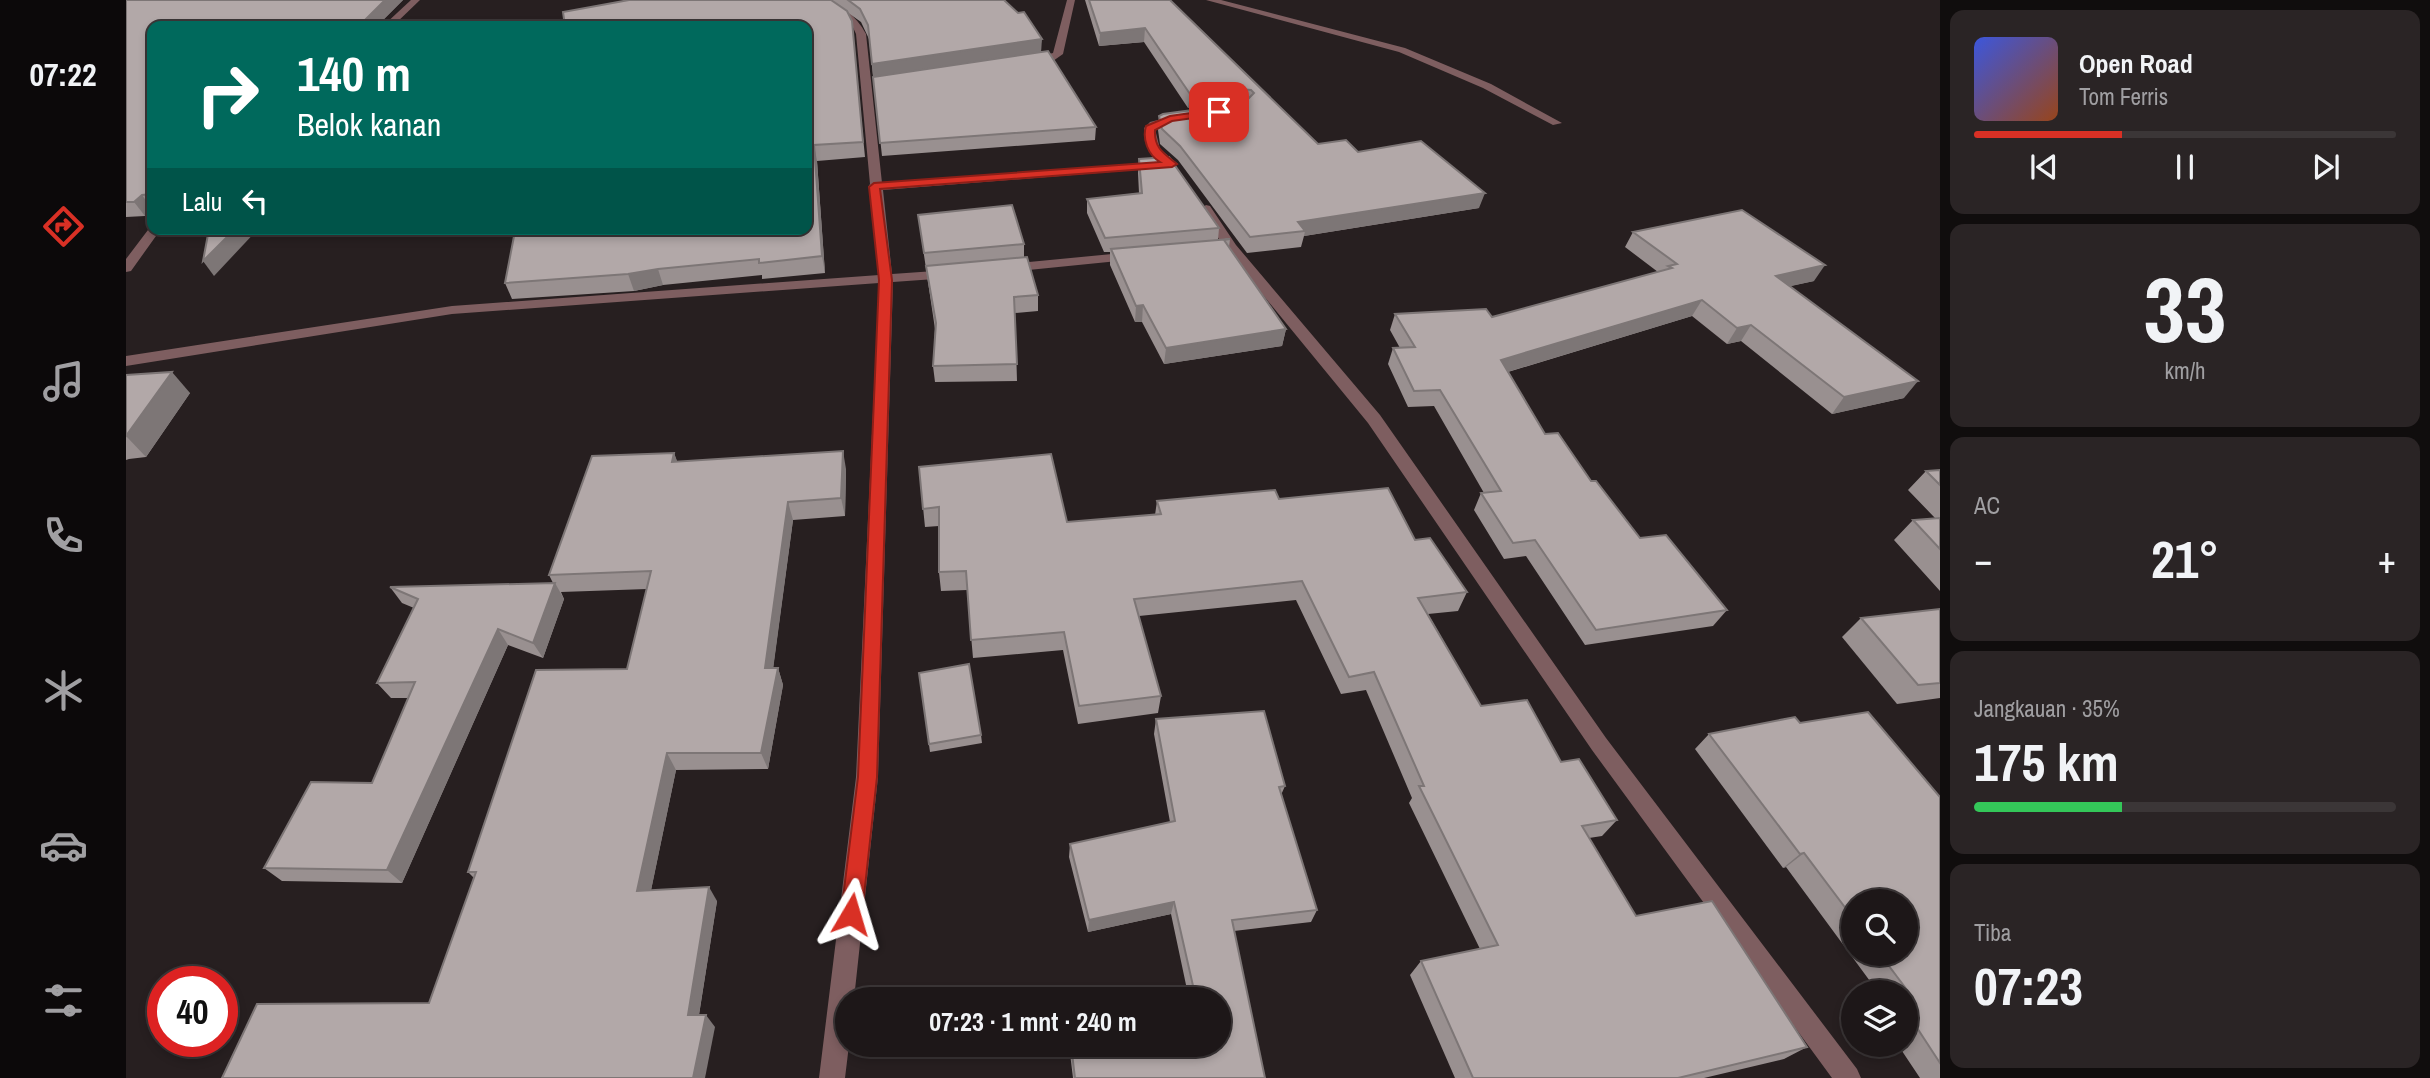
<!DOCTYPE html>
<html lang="id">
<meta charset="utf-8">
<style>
body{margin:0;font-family:"Archivo Narrow",sans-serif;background:#2a2425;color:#f1f3f6;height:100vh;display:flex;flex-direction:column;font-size:26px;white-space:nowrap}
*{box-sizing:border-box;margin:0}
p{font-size:23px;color:#a09fa2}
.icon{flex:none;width:38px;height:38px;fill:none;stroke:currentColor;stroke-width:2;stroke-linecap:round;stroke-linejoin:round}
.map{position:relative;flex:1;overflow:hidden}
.sheet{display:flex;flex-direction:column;gap:10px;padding:10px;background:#100d0d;width:490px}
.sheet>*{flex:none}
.hud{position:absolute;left:21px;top:21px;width:665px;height:214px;border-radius:14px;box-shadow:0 4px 10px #0003,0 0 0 2px #3b3637;background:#00695c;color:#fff;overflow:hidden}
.fabs{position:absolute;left:1715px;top:889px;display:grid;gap:14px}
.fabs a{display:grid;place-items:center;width:77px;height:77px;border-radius:50%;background:#1d1718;box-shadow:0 4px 10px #0003,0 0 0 2px #3b3637;font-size:35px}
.speed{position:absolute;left:21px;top:966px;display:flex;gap:14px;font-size:35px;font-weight:700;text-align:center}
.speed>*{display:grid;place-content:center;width:91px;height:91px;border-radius:50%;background:#1d1718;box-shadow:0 4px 10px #0003,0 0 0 2px #3b3637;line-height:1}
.speed .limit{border:10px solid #d22;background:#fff;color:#111}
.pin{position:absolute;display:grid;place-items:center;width:60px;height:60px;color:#fff;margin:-30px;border-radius:14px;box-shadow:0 4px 10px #0006}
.me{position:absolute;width:77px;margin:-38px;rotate:7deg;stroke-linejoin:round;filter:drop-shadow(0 0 5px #0008)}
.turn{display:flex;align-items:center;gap:24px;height:147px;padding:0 35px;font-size:32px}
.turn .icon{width:91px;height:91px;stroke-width:2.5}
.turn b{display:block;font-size:49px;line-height:60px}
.then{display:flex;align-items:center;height:66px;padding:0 35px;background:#0003;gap:14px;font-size:26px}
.big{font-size:52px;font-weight:700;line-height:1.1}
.sheet .card{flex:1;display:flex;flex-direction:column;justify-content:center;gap:10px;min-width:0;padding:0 24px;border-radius:14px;background:#2a2425}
.sheet .dial{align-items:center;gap:0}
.dial b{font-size:91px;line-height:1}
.song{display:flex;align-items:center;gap:21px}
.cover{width:84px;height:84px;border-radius:10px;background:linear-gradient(135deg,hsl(230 70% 55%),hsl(20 70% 35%))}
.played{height:7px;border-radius:4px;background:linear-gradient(90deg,#d93025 35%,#3b3637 35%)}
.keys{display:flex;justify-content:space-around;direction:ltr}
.heat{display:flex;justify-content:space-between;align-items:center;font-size:38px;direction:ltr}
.charge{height:10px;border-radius:5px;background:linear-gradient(90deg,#34c759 35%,#3b3637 0)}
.trip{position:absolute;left:709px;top:987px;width:396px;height:70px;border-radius:35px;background:#1d1718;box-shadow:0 4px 10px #0003,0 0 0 2px #3b3637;font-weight:700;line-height:70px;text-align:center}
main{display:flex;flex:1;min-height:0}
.tab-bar{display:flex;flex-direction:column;width:126px;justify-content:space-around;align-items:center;background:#0c090a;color:#a09fa2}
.tab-bar .icon{width:49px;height:49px}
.tab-bar .active{color:#d93025}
.tab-bar b{font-size:32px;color:#f1f3f6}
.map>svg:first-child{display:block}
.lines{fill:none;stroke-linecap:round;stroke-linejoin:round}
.minor{fill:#7e5e60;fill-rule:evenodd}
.wall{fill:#999090;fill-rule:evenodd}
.shaded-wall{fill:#7d7676}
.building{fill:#b2a8a8;stroke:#7d7676;stroke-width:2}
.route{fill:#d93025;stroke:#8d1f18;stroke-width:2}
</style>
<main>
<nav class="tab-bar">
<b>07:22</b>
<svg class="icon active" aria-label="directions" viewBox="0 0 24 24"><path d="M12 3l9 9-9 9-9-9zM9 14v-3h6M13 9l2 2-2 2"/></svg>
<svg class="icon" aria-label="music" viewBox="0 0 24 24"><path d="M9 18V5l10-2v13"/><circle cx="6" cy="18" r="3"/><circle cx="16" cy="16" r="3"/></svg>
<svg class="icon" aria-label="phone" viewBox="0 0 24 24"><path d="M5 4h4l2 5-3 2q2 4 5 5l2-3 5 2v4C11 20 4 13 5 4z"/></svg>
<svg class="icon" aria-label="climate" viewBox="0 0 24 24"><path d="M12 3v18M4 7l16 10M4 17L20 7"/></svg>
<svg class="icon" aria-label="car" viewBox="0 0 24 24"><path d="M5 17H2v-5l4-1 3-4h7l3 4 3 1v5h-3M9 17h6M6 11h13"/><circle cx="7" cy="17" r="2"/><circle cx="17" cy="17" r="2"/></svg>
<svg class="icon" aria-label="filters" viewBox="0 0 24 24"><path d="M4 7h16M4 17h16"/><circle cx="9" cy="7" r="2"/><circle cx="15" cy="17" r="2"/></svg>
</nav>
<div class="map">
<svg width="1814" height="1078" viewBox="0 0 1814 1078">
<rect width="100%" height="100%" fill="#271f20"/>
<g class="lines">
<g class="minor">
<path d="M285 0H294L267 26H257Z"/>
<path d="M691 0C711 0 731 16 740 34L756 183 1034 162 1020 145 1018 128 1024 122 1055 114 1060 117 1029 129 1034 149 1052 164 1046 167 1040 166 1035 168 757 190 766 274 823 270 830 274 823 278 767 282 752 777 728 999H721L723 1045 719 1078H693L730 777 753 283 326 314 0 366V356L326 306 753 275 745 190 742 187 744 184 730 34 725 23Z"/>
<path d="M941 0H949L937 54 927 61 901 63V59L927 53Z"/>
<path d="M1080 0H1095L1279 48 1365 84 1436 123 1427 125 1357 88 1273 52Z"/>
<path d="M1080 205 1084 206 1110 245 1254 415 1480 738 1731 1069 1735 1078H1706L1466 750 1242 423 1100 250 1074 209Z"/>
<path d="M25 226 26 229H35L5 271 0 272V259Z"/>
<path d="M1007 252 1012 253V259L882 272 875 268 882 264Z"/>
</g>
</g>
<g class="wall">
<path d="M0 0H277L251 26H26V209L19 216 0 217Z"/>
<path d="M503 0H878L970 127 969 140 756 156 743 39 735 22 721 12 727 35 739 157 691 161 699 273 636 279V275L537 285 508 291 386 299 379 283 681 229V26Z"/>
<path d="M959 0H1044L1192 144 1232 152 1353 208 1178 236 1175 247 1121 253 1052 160 1034 144 1032 130 1033 116 1070 109 1071 107 1062 108 1018 42 973 46Z"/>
<path d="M1013 159 1093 228 1092 240 1104 239 1103 247 1160 329 1156 346 1038 364 1016 322H1009L984 265V252H978L961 213V199L1013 193 1012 173Z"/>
<path d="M792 215 898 244V257L912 295V311L889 313 891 381 809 382 807 366 809 329Z"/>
<path d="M1507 232 1688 281 1664 286 1778 398 1706 414 1615 341 1601 344 1566 316 1382 372 1419 434 1465 481 1514 538 1601 610 1587 626 1459 645 1400 556 1378 559 1348 510 1355 493H1358L1308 406 1282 407 1262 364 1267 348H1274L1264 330 1269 314 1366 317 1532 272 1499 247Z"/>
<path d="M0 375 64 393 20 457 3 459 0 460Z"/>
<path d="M548 453 551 462 720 469 719 516 667 520 647 668H652L657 685 642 769 550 770 525 890 591 901 573 1015 589 1027 303 1003 348 878 342 872 501 669 521 589 435 592 438 599 417 658 382 645 276 883 156 881 138 868 246 783 282 698H265L251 683 288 608 276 603 264 587 427 583 423 575Z"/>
<path d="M793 467 941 522 1029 515 1031 501 1153 499 1289 540 1341 592 1332 611 1302 614 1355 706 1435 762 1491 820 1476 836 1463 838 1510 916 1681 1047 1658 1059 1578 1078H1329L1284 975 1295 961 1354 949 1283 803 1286 798 1240 690 1215 694 1170 600 1013 616 1035 696 1032 713 952 724 937 650 847 658 841 590 815 591 813 572V526L799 527Z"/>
<path d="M1814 470V591L1768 540 1787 520 1809 518 1782 490 1800 471Z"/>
<path d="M1814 609V698L1771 704 1716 637 1735 618Z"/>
<path d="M793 673 855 735 856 743 804 752Z"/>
<path d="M1030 719 1159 786 1155 795 1191 910 1185 922 1108 931 1139 1078H947L943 1045H1092V999H1063L1045 914 962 932 943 857 944 844 1044 822 1028 734Z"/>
<path d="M1674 723 1814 797V1078H1794L1772 1045H1780V992H1752L1660 867 1657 868 1569 749 1583 734ZM1727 901 1780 954H1727Z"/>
</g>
<g class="shaded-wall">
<path d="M259 0H277L251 26H233Z"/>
<path d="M1019 28 1018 42 973 46 974 33Z"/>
<path d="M916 39 915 53 747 78 746 64Z"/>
<path d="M1114 89 1111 103 1071 104V107L1062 108 1064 94Z"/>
<path d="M688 145 691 161 699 273 696 256Z"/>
<path d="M1359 193 1353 208 1178 236 1179 231 1172 222Z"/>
<path d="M16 195 26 209 19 216 8 202Z"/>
<path d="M109 229H132L88 276 77 261Z"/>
<path d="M1699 265 1688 281 1639 292 1650 276Z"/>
<path d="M532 269 537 285 508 291 502 274Z"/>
<path d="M1576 300 1566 316 1368 376 1375 360Z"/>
<path d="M1017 305 1016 322H1009L1010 306Z"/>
<path d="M1625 325 1615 341 1601 344 1611 328Z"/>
<path d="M1160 329 1156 346 1038 364 1040 348Z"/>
<path d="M46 372 64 393 20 457 0 436Z"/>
<path d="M1792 381 1778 398 1706 414 1718 397Z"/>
<path d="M717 451 720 469 719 516 715 498Z"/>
<path d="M548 453 555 471 546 462Z"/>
<path d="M662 502 667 520 645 685 639 668Z"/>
<path d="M429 583 438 599 417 658 407 643Z"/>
<path d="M372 629 382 645 276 883 261 870Z"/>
<path d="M652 668 657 685 642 769 635 753Z"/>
<path d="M541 753 550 770 522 905 511 891Z"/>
<path d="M1678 853 1660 867 1657 868 1674 854Z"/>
<path d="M583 887 591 901 571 1027 562 1015Z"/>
<path d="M1048 902 1045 914 962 932 963 920Z"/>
<path d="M580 1015 589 1027 579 1078H567Z"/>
</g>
<g class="building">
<path d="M0 0H259L233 26H26V194L16 195 8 202H0Z"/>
<path d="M503 0H705L721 11 726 21 737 142 688 145 696 256 633 263V259L532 269 502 274 379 283 389 231 407 229H681V26H439L437 12Z"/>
<path d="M722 0H878L892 13 898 12 916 39 746 64 742 25 734 9Z"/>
<path d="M963 0H1044L1192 144 1220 140 1232 152 1295 141 1359 193 1172 222 1179 231 1124 237 1054 146 1036 129 1033 116 1037 114 1074 109 1071 104 1121 100 1128 93 1125 90 1114 89 1064 94 1019 28 974 33Z"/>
<path d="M922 51 970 127 754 143 747 77Z"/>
<path d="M1043 157 1093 228 979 238 961 199 1016 193 1013 159Z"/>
<path d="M886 205 898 244 798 253 792 215Z"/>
<path d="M1616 210 1699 265 1650 276 1792 381 1718 397 1625 325 1611 328 1576 300 1375 360 1419 434 1432 433 1465 481H1470L1514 538 1540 535 1601 610 1470 630 1409 540 1387 543 1355 493 1375 491 1314 390 1288 391 1267 348 1289 347 1269 314 1360 309 1366 317 1546 268 1542 266 1551 264 1507 232Z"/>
<path d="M83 229H109L77 261Z"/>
<path d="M1104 239 1098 240 1160 329 1040 348 1017 305 1010 306 985 249Z"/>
<path d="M901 257 912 295 888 297 891 364 807 366 810 323 800 266Z"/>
<path d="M46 372 0 436V375Z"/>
<path d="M717 451 715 498 662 502 639 668H652L635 753H541L511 891 583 887 562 1015H580L567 1078H96L131 1004 303 1003 350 872H342L410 670 501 669 525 571 423 575 466 456 548 453 546 462Z"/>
<path d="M925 454 941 522 1035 514 1031 501 1149 490 1153 499 1262 488 1289 540 1304 538 1341 592 1292 598 1355 706 1401 700 1435 762 1453 759 1491 820 1456 826 1510 916 1586 901 1681 1047 1552 1078H1347L1295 961 1372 945 1293 786H1298L1248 672 1223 677 1176 581 1008 599 1035 696 953 706 938 632 845 640 840 571 813 572V507L797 509 793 467Z"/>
<path d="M1814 470V485L1800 471Z"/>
<path d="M1814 518V549L1787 520Z"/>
<path d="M429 583 407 643 372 629 261 870 138 868 185 782 246 783 289 682 251 683 292 599 264 587Z"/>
<path d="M1814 609V683L1792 685 1735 618Z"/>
<path d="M843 664 855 735 803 744 793 673Z"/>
<path d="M1138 711 1159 786 1153 787 1191 910 1106 920 1139 1078H949L945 1045H1092V999H1070L1048 902 963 920 944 844 1049 821 1030 719Z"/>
<path d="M1742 712 1814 797V1063L1780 1011V994H1784L1754 954H1780V901H1727V918L1678 853 1674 854 1583 734 1669 717 1674 723Z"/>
</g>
<path class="route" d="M1093 109 1097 110V114L1046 121 1029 130C1028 149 1039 154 1051 164L1046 167 754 189 766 280 751 777 736 914 733 922 725 925 718 922 715 914 732 777 753 280 743 187 748 183 1034 162C1022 155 1016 139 1020 126L1044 116Z"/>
</svg>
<div class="fabs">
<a><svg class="icon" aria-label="search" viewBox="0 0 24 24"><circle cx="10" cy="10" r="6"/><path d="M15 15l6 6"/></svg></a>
<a><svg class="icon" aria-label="layers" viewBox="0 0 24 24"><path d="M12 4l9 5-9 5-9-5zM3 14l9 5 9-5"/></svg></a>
</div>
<div class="speed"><div class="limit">40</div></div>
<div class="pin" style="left:1093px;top:112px;background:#d93025"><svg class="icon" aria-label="arrive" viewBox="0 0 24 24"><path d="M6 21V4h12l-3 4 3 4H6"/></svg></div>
<svg class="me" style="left:725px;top:914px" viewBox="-20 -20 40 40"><path d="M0-17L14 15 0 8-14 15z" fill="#d93025" stroke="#fff" stroke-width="4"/></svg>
<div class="trip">07:23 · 1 mnt · 240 m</div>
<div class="hud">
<div class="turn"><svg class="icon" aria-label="right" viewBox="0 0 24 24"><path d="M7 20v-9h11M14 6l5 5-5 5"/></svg><div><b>140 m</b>Belok kanan</div></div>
<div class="then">Lalu<svg class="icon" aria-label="left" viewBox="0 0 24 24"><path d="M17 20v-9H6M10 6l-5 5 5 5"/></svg></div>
</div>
</div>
<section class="sheet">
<div class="card">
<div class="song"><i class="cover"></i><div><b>Open Road</b><p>Tom Ferris</p></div></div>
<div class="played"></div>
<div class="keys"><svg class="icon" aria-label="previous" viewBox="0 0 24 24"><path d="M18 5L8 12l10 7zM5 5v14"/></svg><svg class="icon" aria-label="pause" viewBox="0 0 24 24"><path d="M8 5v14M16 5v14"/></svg><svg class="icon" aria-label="next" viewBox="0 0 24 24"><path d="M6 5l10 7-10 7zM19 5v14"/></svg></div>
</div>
<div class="card dial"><b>33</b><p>km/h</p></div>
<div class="card"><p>AC</p>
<div class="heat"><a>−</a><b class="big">21°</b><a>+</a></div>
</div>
<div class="card"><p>Jangkauan · 35%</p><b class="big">175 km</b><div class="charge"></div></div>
<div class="card"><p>Tiba</p><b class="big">07:23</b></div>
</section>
</main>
